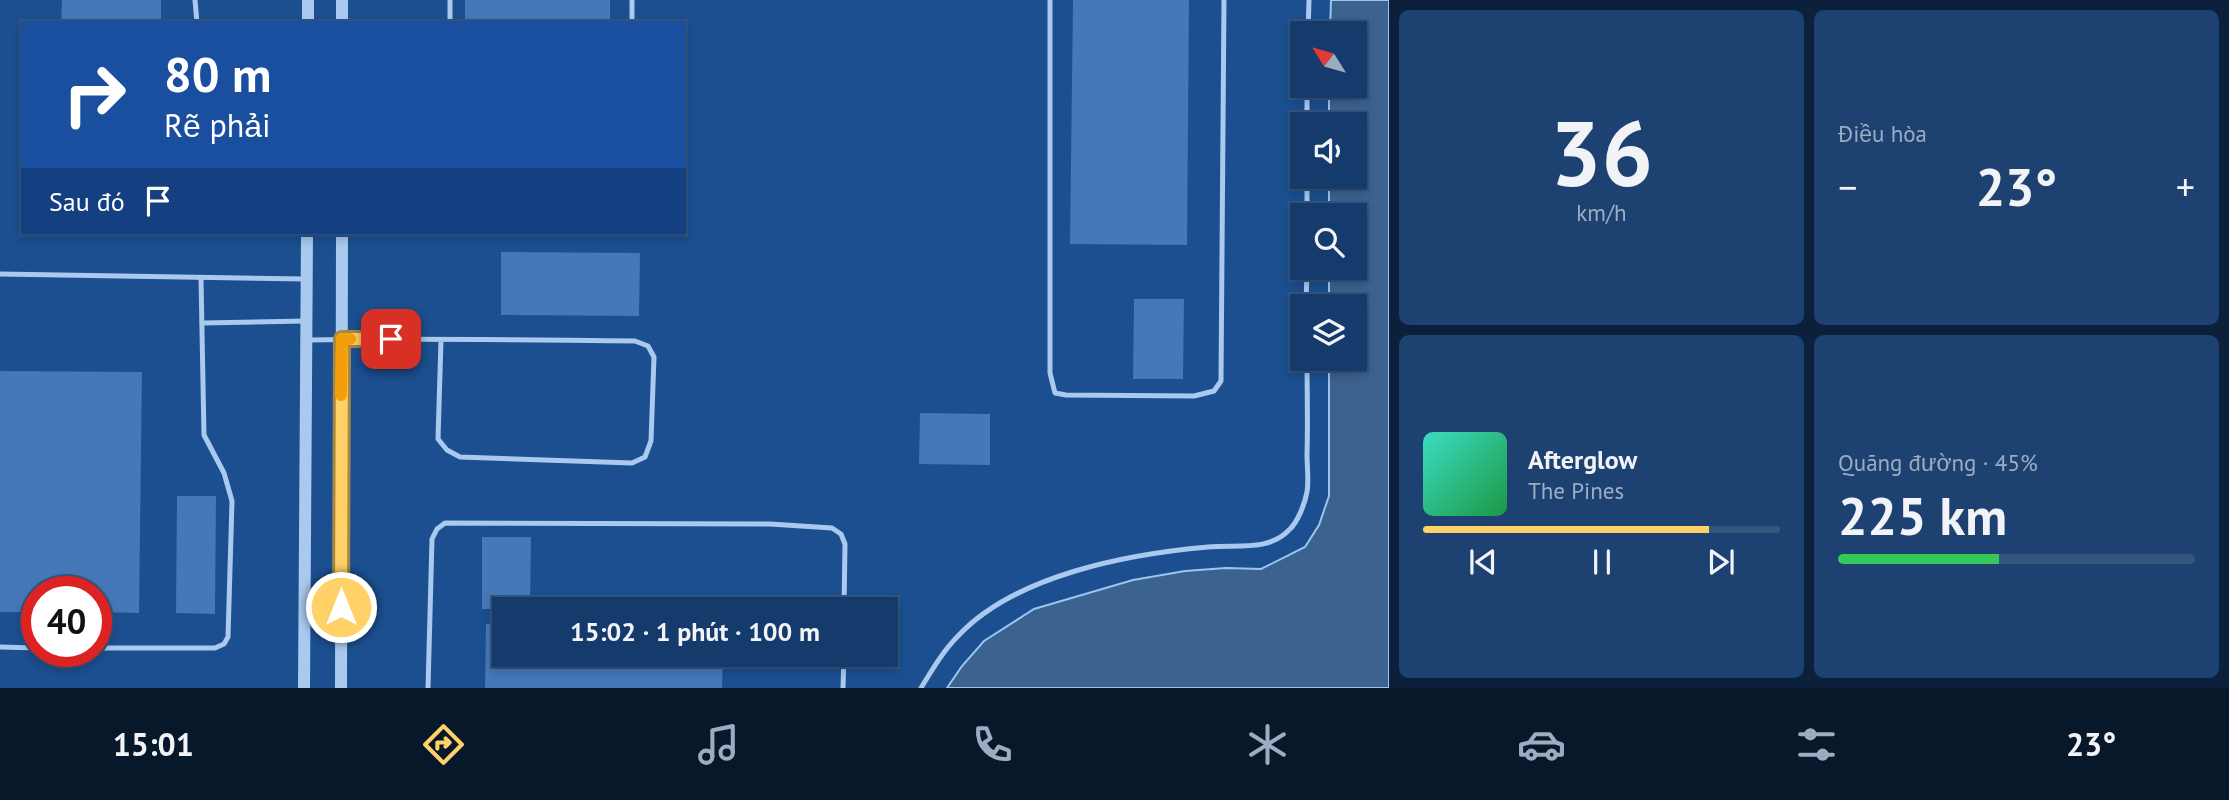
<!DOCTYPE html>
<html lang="vi">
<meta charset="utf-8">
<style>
body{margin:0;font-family:"PT Sans",sans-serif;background:#1d4271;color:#f1f3f6;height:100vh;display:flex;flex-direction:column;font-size:26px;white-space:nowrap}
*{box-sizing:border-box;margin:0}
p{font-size:23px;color:#9dadc1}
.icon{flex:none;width:38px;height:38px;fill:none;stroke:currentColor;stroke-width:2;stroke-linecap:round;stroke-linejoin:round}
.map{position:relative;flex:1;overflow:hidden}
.sheet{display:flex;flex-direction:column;gap:10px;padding:10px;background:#0b203b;width:840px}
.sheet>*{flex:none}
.hud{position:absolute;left:21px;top:21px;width:665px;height:214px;border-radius:0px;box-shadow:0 4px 10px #0003,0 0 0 2px #33557e;background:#1a4fa0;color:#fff;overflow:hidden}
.needle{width:46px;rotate:307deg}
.tools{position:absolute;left:1290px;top:21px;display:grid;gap:14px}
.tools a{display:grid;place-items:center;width:77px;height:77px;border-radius:0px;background:#143b6b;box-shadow:0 4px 10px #0003,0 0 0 2px #33557e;font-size:35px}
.speed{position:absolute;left:21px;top:576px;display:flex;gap:14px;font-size:35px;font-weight:700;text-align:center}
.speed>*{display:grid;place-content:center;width:91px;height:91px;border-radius:50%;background:#143b6b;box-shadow:0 4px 10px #0003,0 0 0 2px #33557e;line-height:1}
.speed .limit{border:10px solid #d22;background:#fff;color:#111}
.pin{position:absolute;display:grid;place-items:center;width:60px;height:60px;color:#fff;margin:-30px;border-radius:14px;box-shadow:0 4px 10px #0006}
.me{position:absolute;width:77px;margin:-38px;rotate:0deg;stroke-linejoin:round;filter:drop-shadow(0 0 5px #0008)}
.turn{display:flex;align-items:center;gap:24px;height:147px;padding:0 28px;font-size:32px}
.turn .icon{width:91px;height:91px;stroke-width:2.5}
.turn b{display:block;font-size:49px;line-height:60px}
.then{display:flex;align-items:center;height:66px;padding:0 28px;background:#0003;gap:14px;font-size:26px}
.big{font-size:52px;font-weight:700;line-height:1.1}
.sheet .widget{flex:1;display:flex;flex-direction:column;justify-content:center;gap:10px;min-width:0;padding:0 24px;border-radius:10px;background:#1d4271}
.sheet .dial{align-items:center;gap:0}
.dial b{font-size:91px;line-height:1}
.song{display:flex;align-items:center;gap:21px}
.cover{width:84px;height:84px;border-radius:10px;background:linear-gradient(135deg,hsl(170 70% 55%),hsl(140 70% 35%))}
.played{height:7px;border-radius:4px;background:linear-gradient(90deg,#ffd166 80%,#33557e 80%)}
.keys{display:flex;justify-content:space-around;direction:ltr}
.heat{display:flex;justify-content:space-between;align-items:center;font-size:38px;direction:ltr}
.charge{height:10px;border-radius:5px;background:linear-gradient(90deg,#34c759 45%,#33557e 0)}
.sheet .tiles{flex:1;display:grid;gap:10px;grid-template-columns:repeat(2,1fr)}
.trip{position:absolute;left:492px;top:597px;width:406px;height:70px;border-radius:0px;background:#143b6b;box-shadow:0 4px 10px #0003,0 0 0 2px #33557e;font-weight:700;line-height:70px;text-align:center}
.dock{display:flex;height:112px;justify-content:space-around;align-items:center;background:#08182b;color:#9dadc1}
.dock .icon{width:49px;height:49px}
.dock .current{color:#ffd166}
.dock b{font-size:32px;color:#f1f3f6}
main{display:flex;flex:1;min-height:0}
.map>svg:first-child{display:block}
.water{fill:#3c6290;stroke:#9cc4f0;stroke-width:2}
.building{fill:#4478b7}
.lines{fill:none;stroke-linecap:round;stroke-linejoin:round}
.service{stroke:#a9c9ee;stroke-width:5}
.tertiary{stroke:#a9c9ee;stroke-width:12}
.route-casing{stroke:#a68842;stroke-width:18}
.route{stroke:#ffd166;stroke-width:12}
.slow{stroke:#f59e0b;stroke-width:12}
</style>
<main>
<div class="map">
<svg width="1389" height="688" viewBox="0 0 1389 688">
<rect width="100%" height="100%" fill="#1b4f8f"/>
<path class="water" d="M1331 0H1389V688H947L962 666 984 641 1034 609 1133 580 1185 571 1226 568 1261 569 1305 547 1319 525 1329 496V359H1354V306H1329V268H1354V215H1329V177H1354V124H1329V86H1354V33H1330Z"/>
<g class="building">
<path d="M62 0H161V23H61Z"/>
<rect x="465" y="0" width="145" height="23"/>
<path d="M1073 0H1189L1187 245 1070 244Z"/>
<path d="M501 252 640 253 639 316 501 315Z"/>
<path d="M1134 299H1184L1183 379H1133Z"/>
<path d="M0 371 142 372 139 613 96 612V592H37V612H0Z"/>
<path d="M920 413 990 414V465L919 464Z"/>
<path d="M177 496H216L215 614 176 613Z"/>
<path d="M482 537H531L530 609H482Z"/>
<path d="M545 604 723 605V609H545Z"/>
<path d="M486 624H504V654H723L722 688H485Z"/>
</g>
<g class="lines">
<g class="service">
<path d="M195 0 197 23"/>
<path d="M1050 0V373L1055 393 1066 395 1194 396 1214 391 1221 381 1224 0"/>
<path d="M450 23V0"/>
<path d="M632 23V0"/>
<path d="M1308 33 1309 0"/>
<path d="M1307 124V86"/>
<path d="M1307 215V177"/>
<path d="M0 274 305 279"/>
<path d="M1306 306 1307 268"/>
<path d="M202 323 306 321"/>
<path d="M307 340C416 338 526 340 635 341L648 346 654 357 651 441 645 457 632 463 460 457 447 450 438 439 441 340"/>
<path d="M0 647 37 648"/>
<path d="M96 648H215L224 644 228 637 232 501 224 473 204 435 201 279"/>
<path d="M428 688 432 539 437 529 445 523 770 524 832 528 841 534 845 544 844 609"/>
<path d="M843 688 844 654"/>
<path d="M921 688C932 670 943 651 958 636 1015 575 1128 554 1208 547 1236 544 1268 552 1289 530 1298 522 1305 503 1307 492 1309 480 1307 466 1307 454 1308 423 1307 391 1307 359"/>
</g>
<g class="tertiary">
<path d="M308 23V0"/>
<path d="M342 23V0"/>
<path d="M304 688 307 233"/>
<path d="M341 688 342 233"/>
</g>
</g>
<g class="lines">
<g class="route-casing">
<path id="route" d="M341 607 342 339H391"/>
</g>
<use href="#route" class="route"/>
<path class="slow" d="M341 395 342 339H350"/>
</g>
</svg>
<div class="tools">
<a><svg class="needle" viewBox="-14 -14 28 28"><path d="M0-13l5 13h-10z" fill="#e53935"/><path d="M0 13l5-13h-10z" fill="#9dadc1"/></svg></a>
<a><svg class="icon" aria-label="sound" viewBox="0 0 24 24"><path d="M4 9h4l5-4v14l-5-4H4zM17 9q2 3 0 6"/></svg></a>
<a><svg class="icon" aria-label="search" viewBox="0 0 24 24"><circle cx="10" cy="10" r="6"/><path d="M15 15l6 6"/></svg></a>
<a><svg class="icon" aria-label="layers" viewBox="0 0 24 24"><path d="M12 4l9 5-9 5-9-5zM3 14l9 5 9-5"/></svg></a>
</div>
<div class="speed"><div class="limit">40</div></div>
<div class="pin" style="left:391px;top:339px;background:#d93025"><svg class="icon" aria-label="arrive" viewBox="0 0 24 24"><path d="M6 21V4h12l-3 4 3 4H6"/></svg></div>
<svg class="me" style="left:341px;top:607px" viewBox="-20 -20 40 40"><circle r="17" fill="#ffd166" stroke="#fff" stroke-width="3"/><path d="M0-11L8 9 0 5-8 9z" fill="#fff"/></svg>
<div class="trip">15:02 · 1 phút · 100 m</div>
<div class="hud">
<div class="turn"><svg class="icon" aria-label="right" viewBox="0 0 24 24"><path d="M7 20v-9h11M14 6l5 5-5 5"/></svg><div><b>80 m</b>Rẽ phải</div></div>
<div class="then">Sau đó<svg class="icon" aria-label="arrive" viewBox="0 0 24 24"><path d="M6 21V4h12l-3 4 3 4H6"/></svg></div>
</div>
</div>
<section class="sheet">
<div class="tiles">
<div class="widget dial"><b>36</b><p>km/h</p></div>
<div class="widget"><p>Điều hòa</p>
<div class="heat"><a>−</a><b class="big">23°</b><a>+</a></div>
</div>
<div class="widget">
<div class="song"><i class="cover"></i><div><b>Afterglow</b><p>The Pines</p></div></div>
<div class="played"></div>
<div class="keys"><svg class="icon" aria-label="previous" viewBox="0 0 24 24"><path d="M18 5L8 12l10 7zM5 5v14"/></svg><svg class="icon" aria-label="pause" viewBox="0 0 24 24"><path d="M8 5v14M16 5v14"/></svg><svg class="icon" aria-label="next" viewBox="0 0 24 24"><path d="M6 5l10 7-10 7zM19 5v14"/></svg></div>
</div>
<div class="widget"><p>Quãng đường · 45%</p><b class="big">225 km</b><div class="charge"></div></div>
</div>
</section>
</main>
<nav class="dock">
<b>15:01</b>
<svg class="icon current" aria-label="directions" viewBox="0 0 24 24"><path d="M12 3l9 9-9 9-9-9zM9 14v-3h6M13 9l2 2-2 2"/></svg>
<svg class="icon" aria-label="music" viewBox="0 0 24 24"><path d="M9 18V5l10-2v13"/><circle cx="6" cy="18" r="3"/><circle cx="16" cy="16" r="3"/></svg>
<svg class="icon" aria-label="phone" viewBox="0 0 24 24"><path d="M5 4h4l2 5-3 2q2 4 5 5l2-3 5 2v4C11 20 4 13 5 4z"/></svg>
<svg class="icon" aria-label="climate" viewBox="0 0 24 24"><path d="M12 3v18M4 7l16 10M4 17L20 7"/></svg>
<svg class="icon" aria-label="car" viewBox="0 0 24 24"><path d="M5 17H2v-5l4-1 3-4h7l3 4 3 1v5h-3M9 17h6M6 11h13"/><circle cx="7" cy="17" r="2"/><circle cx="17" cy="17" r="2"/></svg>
<svg class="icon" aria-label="filters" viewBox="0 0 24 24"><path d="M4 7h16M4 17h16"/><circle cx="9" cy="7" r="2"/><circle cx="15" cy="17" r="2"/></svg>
<b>23°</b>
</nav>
